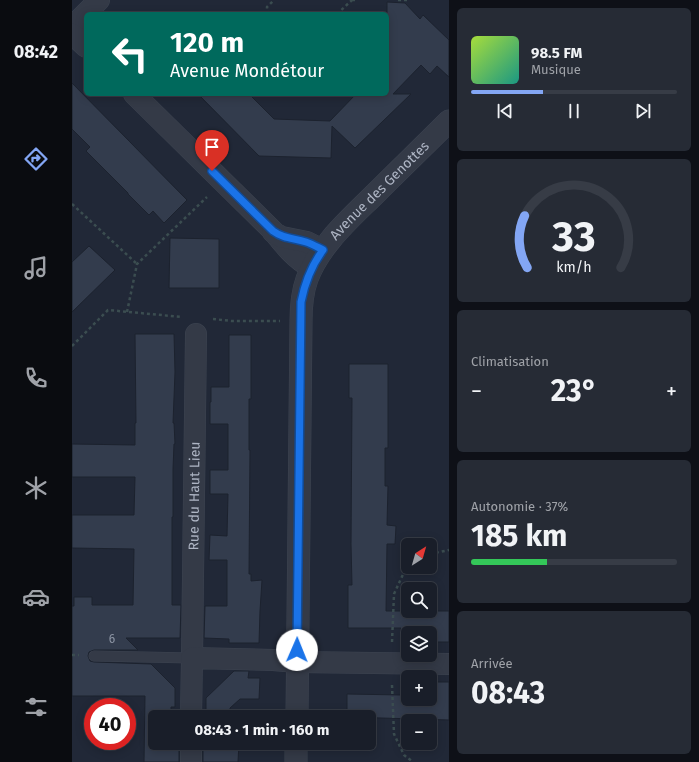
<!DOCTYPE html>
<html lang="fr">
<meta charset="utf-8">
<style>
body{margin:0;font-family:"Fira Sans",sans-serif;background:#262b35;color:#f1f3f6;height:100vh;display:flex;flex-direction:column;font-size:15px;white-space:nowrap}
*{box-sizing:border-box;margin:0}
p{font-size:13px;color:#9fa2a8}
.icon{flex:none;width:22px;height:22px;fill:none;stroke:currentColor;stroke-width:2;stroke-linecap:round;stroke-linejoin:round}
.map{position:relative;flex:1;overflow:hidden}
.sheet{display:flex;flex-direction:column;gap:8px;padding:8px;background:#0e1017;width:250px}
.sheet>*{flex:none}
.banner{position:absolute;left:12px;top:12px;width:305px;height:84px;border-radius:6px;box-shadow:0 2px 10px #0003,0 0 0 1px #373c46;background:#00695c;color:#fff;overflow:hidden}
.needle{width:26px;rotate:37deg}
.controls{position:absolute;left:329px;top:538px;display:grid;gap:8px}
.controls a{display:grid;place-items:center;width:36px;height:36px;border-radius:6px;background:#191e29;box-shadow:0 2px 10px #0003,0 0 0 1px #373c46;font-size:20px}
.speed{position:absolute;left:12px;top:698px;display:flex;gap:8px;font-size:20px;font-weight:700;text-align:center}
.speed>*{display:grid;place-content:center;width:52px;height:52px;border-radius:50%;background:#191e29;box-shadow:0 2px 10px #0003,0 0 0 1px #373c46;line-height:1}
.speed .limit{border:6px solid #d22;background:#fff;color:#111}
.pin{position:absolute;display:grid;place-items:center;width:34px;height:34px;color:#fff;margin:-41px -17px;border-radius:50% 50% 50% 0;rotate:-45deg;box-shadow:0 0 4px #0007}
.pin .icon{rotate:45deg}
.me{position:absolute;width:44px;margin:-22px;rotate:1deg;stroke-linejoin:round;filter:drop-shadow(0 0 3px #0008)}
.turn{display:flex;align-items:center;gap:14px;height:84px;padding:0 20px;font-size:18px}
.turn .icon{width:52px;height:52px;stroke-width:2.5}
.turn b{display:block;font-size:28px;line-height:34px}
.big{font-size:30px;font-weight:700;line-height:1.1}
.sheet .tile{flex:1;display:flex;flex-direction:column;justify-content:center;gap:6px;min-width:0;padding:0 14px;border-radius:6px;background:#262b35}
.sheet .dial{align-items:center;gap:0}
.dial svg{height:104px;overflow:visible;fill:none;stroke:#373c46;stroke-width:7;stroke-linecap:round;text-anchor:middle}
.dial text{fill:#f1f3f6;stroke:none}
.song{display:flex;align-items:center;gap:12px}
.cover{width:48px;height:48px;border-radius:6px;background:linear-gradient(135deg,hsl(80 70% 55%),hsl(170 70% 35%))}
.played{height:4px;border-radius:2px;background:linear-gradient(90deg,#83a6f4 35%,#373c46 35%)}
.keys{display:flex;justify-content:space-around;direction:ltr}
.heat{display:flex;justify-content:space-between;align-items:center;font-size:22px;direction:ltr}
.charge{height:6px;border-radius:3px;background:linear-gradient(90deg,#34c759 37%,#373c46 0)}
.trip{position:absolute;left:76px;top:710px;width:228px;height:40px;border-radius:6px;background:#191e29;box-shadow:0 2px 10px #0003,0 0 0 1px #373c46;font-weight:700;line-height:40px;text-align:center}
main{display:flex;flex:1;min-height:0}
.dock{display:flex;flex-direction:column;width:72px;justify-content:space-around;align-items:center;background:#0a0c10;color:#9fa2a8}
.dock .icon{width:28px;height:28px}
.dock .active{color:#83a6f4}
.dock b{font-size:18px;color:#f1f3f6}
.map>svg:first-child{display:block}
.building{fill:#333c4d;stroke:#1c222e}
.lines{fill:none;stroke-linecap:round;stroke-linejoin:round}
.service-casing{stroke:#3d4451;stroke-width:11}
.minor-casing{stroke:#3d4451;stroke-width:22}
.tertiary-casing{stroke:#3d4451;stroke-width:23}
.path{stroke:#3b4d50;stroke-width:2.5;stroke-dasharray:3 3;stroke-linecap:butt}
.service{stroke:#343a47;stroke-width:10}
.minor{stroke:#343a47;stroke-width:21}
.tertiary{stroke:#343a47;stroke-width:22}
.route-casing{stroke:#114b97;stroke-width:10}
.route{stroke:#1a73e8;stroke-width:7}
.labels{text-anchor:middle;stroke-width:4;stroke-linejoin:round;paint-order:stroke}
.number-label{font-size:12px;fill:#8d95a4}
.street-label{font-size:14px;fill:#aeb5c4;stroke:#1a202c}
</style>
<main>
<nav class="dock">
<b>08:42</b>
<svg class="icon active" aria-label="directions" viewBox="0 0 24 24"><path d="M12 3l9 9-9 9-9-9zM9 14v-3h6M13 9l2 2-2 2"/></svg>
<svg class="icon" aria-label="music" viewBox="0 0 24 24"><path d="M9 18V5l10-2v13"/><circle cx="6" cy="18" r="3"/><circle cx="16" cy="16" r="3"/></svg>
<svg class="icon" aria-label="phone" viewBox="0 0 24 24"><path d="M5 4h4l2 5-3 2q2 4 5 5l2-3 5 2v4C11 20 4 13 5 4z"/></svg>
<svg class="icon" aria-label="climate" viewBox="0 0 24 24"><path d="M12 3v18M4 7l16 10M4 17L20 7"/></svg>
<svg class="icon" aria-label="car" viewBox="0 0 24 24"><path d="M5 17H2v-5l4-1 3-4h7l3 4 3 1v5h-3M9 17h6M6 11h13"/><circle cx="7" cy="17" r="2"/><circle cx="17" cy="17" r="2"/></svg>
<svg class="icon" aria-label="filters" viewBox="0 0 24 24"><path d="M4 7h16M4 17h16"/><circle cx="9" cy="7" r="2"/><circle cx="15" cy="17" r="2"/></svg>
</nav>
<div class="map">
<svg width="377" height="762" viewBox="0 0 377 762">
<rect width="100%" height="100%" fill="#212837"/>
<g class="building">
<path d="M315 2 333 3 348 19 351 15 377 40V77L365 66 358 74 349 65 321 94H339L283 148 260 126 259 158 187 156 126 94H177L202 119 258 121 284 94H315Z"/>
<path d="M0 83 115 200 92 223 81 211 77 215 56 194V193L14 151 18 147 0 129Z"/>
<path d="M98 238 147 239V288H97Z"/>
<path d="M17 246 43 270 0 312V262Z"/>
<path d="M63 334H102L103 372 101 423H102L103 444H102L101 469V517H100V605H109L108 638H54L66 650H22L17 652 16 656 18 661 22 662 79 664 103 688V707H99V717H83V743H99V745H107V762H72L73 696H0V606H2V597H20V605H61L62 549 0 548V515H62L63 477H0V444L63 445V423H64Z"/>
<path d="M157 335H179V399H177V450H178L177 574H179V581L190 580 188 611 187 643H157V639L132 638 133 606H155V560H137L138 535 155 536 156 494H138V470H156V424H138V402H139V387H157Z"/>
<path d="M277 364H316V448H313V486H316L315 525 324 526 323 544H315L314 611H377V642H358V633H336V642H329V628H276V585H280L279 544 280 398H277Z"/>
<path d="M162 671H177L176 678H188L187 699H168L158 708V717H134V698Z"/>
<path d="M329 682H336V699H358V682H377V720L275 717V694L329 695Z"/>
<path d="M134 743H167L166 762H131V746H134Z"/>
</g>
<g class="lines">
<g class="service-casing">
<path id="service" d="M22 656 120 658"/>
</g>
<g class="minor-casing">
<g id="minor">
<path d="M0 27 27 0"/>
<path d="M0 34 14 47"/>
<path d="M62 94 201 231C212 245 224 260 240 268"/>
<path d="M201 232 210 237 235 242 251 250"/>
<path id="s1" d="M120 658 124 334"/>
<path d="M119 717 120 658 201 660 225 662 377 664"/>
<path d="M119 762V743"/>
</g>
</g>
<g class="tertiary-casing">
<g id="tertiary">
<path id="s2" d="M225 717 229 321C229 307 230 293 235 279 248 244 279 218 305 192 329 168 353 145 377 121"/>
<path d="M224 762V743"/>
</g>
</g>
<g class="path">
<path d="M280 0H286"/>
<path d="M326 0H338"/>
<path d="M197 14 195 11V7L202 0"/>
<path d="M265 14 280 0"/>
<path d="M0 204 65 264"/>
<path d="M55 312 65 264 135 197"/>
<path d="M141 319 160 321H208"/>
<path d="M0 346 36 310 110 317"/>
<path d="M358 554 377 550"/>
<path d="M320 642 322 594 333 570 337 567"/>
<path d="M0 655H7"/>
<path d="M320 685 322 734 332 755 341 762"/>
</g>
<use href="#service" class="service"/>
<use href="#minor" class="minor"/>
<use href="#tertiary" class="tertiary"/>
</g>
<g class="lines">
<g class="route-casing">
<path id="route" d="M140 171 201 231C212 239 221 238 234 242 240 244 245 247 251 250 239 266 233 282 229 302L225 650"/>
</g>
<use href="#route" class="route"/>
</g>
<g class="labels">
<g class="number-label">
<text x="40" y="643">6</text>
</g>
<g class="street-label">
<text dy="5" stroke="none"><textPath href="#s2" startOffset="554">Avenue des Genottes</textPath></text>
<text dy="5" stroke="none"><textPath href="#s1" startOffset="162">Rue du Haut Lieu</textPath></text>
</g>
</g>
</svg>
<div class="controls">
<a><svg class="needle" viewBox="-14 -14 28 28"><path d="M0-13l5 13h-10z" fill="#e53935"/><path d="M0 13l5-13h-10z" fill="#9fa2a8"/></svg></a>
<a><svg class="icon" aria-label="search" viewBox="0 0 24 24"><circle cx="10" cy="10" r="6"/><path d="M15 15l6 6"/></svg></a>
<a><svg class="icon" aria-label="layers" viewBox="0 0 24 24"><path d="M12 4l9 5-9 5-9-5zM3 14l9 5 9-5"/></svg></a>
<a>+</a>
<a>−</a>
</div>
<div class="speed"><div class="limit">40</div></div>
<div class="pin" style="left:140px;top:171px;background:#d93025"><svg class="icon" aria-label="arrive" viewBox="0 0 24 24"><path d="M6 21V4h12l-3 4 3 4H6"/></svg></div>
<svg class="me" style="left:225px;top:650px" viewBox="-20 -20 40 40"><circle r="19" fill="#fff"/><path d="M0-13L10 11 0 6-10 11z" fill="#1a73e8"/></svg>
<div class="trip">08:43 · 1 min · 160 m</div>
<div class="banner">
<div class="turn"><svg class="icon" aria-label="left" viewBox="0 0 24 24"><path d="M17 20v-9H6M10 6l-5 5 5 5"/></svg><div><b>120 m</b>Avenue Mondétour</div></div>
</div>
</div>
<section class="sheet">
<div class="tile">
<div class="song"><i class="cover"></i><div><b>98.5 FM</b><p>Musique</p></div></div>
<div class="played"></div>
<div class="keys"><svg class="icon" aria-label="previous" viewBox="0 0 24 24"><path d="M18 5L8 12l10 7zM5 5v14"/></svg><svg class="icon" aria-label="pause" viewBox="0 0 24 24"><path d="M8 5v14M16 5v14"/></svg><svg class="icon" aria-label="next" viewBox="0 0 24 24"><path d="M6 5l10 7-10 7zM19 5v14"/></svg></div>
</div>
<div class="tile dial"><svg viewBox="0 0 100 80">
<path d="M14 69A42 42 0 1 1 86 69"/>
<path d="M14 69A42 42 0 0 1 12 29" stroke="#83a6f4"/>
<text x="50" y="56" font-size="32" font-weight="700">33</text>
<text x="50" y="72" font-size="11">km/h</text>
</svg></div>
<div class="tile"><p>Climatisation</p>
<div class="heat"><a>−</a><b class="big">23°</b><a>+</a></div>
</div>
<div class="tile"><p>Autonomie · 37%</p><b class="big">185 km</b><div class="charge"></div></div>
<div class="tile"><p>Arrivée</p><b class="big">08:43</b></div>
</section>
</main>
